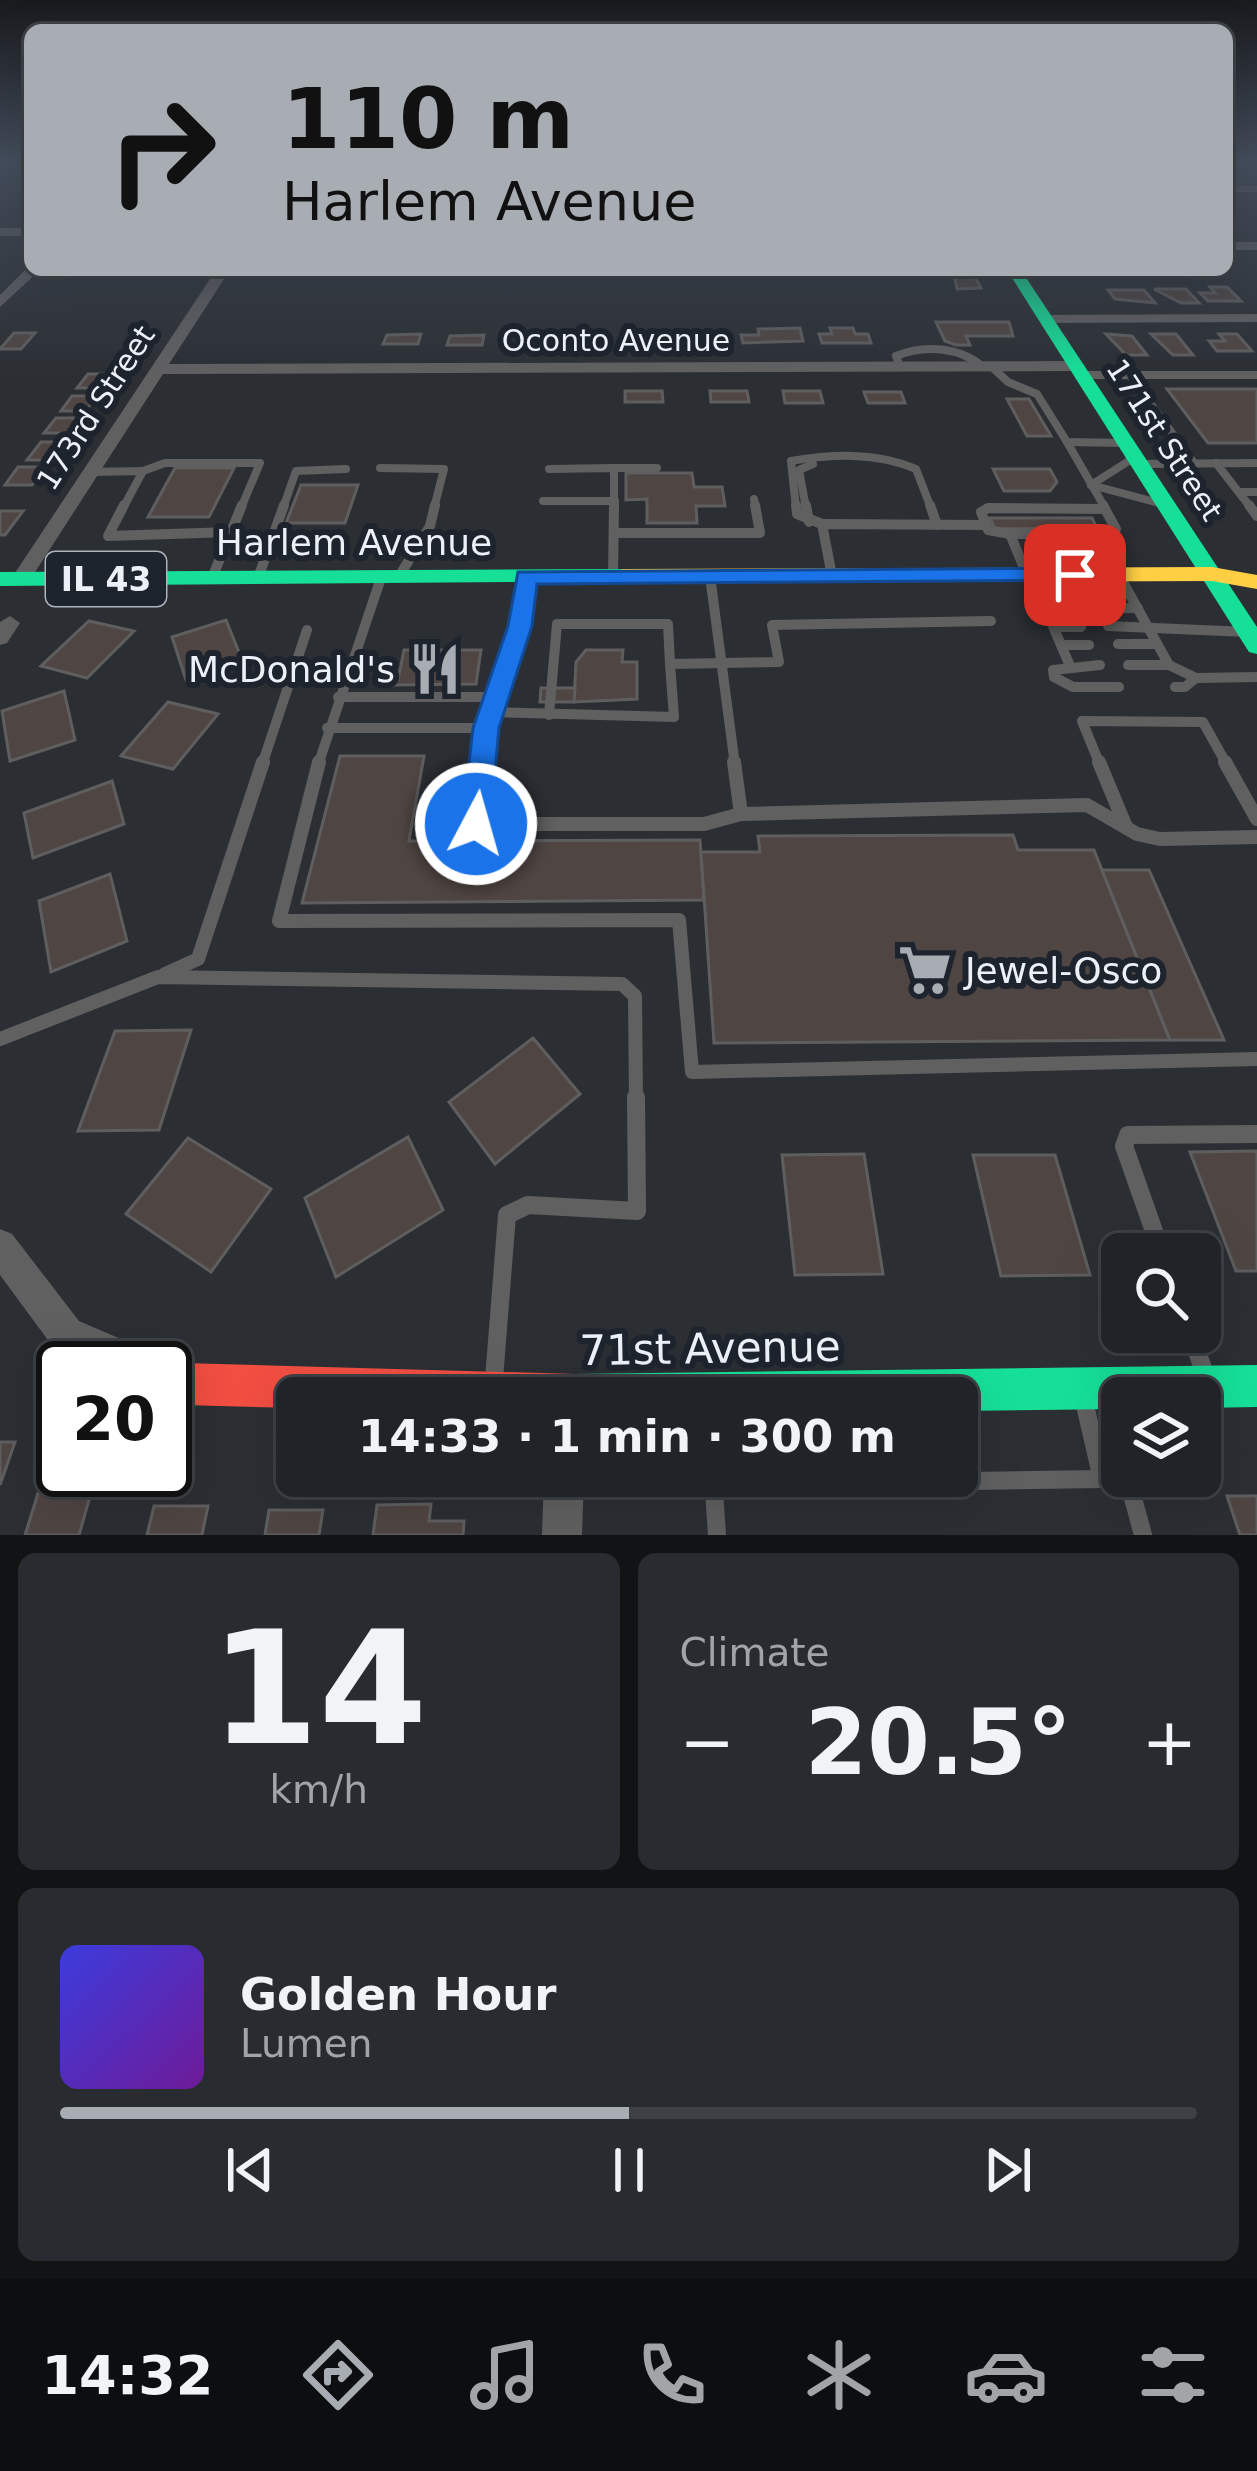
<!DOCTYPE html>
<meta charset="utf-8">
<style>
body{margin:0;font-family:"DejaVu Sans",sans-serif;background:#282b2f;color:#f1f3f6;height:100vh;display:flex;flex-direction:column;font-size:45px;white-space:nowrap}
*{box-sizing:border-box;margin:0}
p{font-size:39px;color:#a2a4a7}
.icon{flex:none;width:66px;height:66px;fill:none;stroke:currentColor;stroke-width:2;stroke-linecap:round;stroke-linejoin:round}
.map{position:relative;height:1535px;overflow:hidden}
.sheet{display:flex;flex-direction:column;gap:18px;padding:18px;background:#121315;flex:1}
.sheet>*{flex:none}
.top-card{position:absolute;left:24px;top:24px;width:1209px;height:252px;border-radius:18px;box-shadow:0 12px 48px #0002,0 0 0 3px #3d4044;background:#a8adb3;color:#111;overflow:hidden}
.controls{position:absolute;left:1101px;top:1233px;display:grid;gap:24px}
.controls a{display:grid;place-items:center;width:120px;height:120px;border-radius:18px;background:#202327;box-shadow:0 12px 48px #0002,0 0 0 3px #3d4044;font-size:60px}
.speed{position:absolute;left:36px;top:1341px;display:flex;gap:24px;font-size:60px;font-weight:700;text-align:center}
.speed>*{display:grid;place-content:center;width:156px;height:156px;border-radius:50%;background:#202327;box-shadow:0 12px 48px #0002,0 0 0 3px #3d4044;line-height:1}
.speed .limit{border:6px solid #111;border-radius:18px;background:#fff;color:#111}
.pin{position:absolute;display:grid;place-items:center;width:102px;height:102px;color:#fff;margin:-51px;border-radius:24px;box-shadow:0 6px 18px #0006}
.me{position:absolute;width:132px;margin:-66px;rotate:6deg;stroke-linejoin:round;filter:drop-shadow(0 0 9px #0008)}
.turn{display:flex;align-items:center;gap:42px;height:252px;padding:0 60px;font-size:54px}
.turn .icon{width:156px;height:156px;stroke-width:2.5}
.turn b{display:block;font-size:84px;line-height:102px}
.big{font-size:90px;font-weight:700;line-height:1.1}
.sheet .card{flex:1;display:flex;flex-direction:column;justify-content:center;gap:18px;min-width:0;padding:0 42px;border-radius:18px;background:#282b2f}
.sheet .dial{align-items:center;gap:0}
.dial b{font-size:156px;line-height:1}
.song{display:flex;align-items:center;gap:36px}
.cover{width:144px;height:144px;border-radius:18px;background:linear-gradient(135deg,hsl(240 70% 55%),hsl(280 70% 35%))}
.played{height:12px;border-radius:6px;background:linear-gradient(90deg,#a8adb3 50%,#3d4044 50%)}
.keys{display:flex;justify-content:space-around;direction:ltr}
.heat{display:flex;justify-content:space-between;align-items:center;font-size:66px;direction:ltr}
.sheet .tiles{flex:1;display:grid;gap:18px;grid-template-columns:1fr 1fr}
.card:last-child{grid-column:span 2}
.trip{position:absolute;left:276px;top:1377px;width:702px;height:120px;border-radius:18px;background:#202327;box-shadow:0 12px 48px #0002,0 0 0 3px #3d4044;font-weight:700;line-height:120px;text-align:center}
.tab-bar{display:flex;height:192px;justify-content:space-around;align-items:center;background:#0d0e10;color:#a2a4a7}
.tab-bar .icon{width:84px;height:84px}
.tab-bar .active{color:#a8adb3}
.tab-bar b{font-size:54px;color:#f1f3f6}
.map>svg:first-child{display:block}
.building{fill:#4f4542;stroke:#5f5e5f;stroke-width:3}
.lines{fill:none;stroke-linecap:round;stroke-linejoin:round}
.lane-far3{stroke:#606061;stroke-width:8}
.lane-far2{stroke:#606061;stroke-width:10}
.lane-far1{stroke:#606061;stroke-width:14}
.lane{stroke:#606061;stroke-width:18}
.street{fill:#606061;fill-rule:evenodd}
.fast{fill:#16e098;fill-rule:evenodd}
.slow{fill:#ffcf43;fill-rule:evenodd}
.jam{fill:#f24e42;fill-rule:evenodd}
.route{fill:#1a73e8;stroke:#114b97;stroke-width:3}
.labels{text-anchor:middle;stroke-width:12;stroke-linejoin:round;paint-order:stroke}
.far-street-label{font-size:30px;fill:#ecf1f8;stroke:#1e242e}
.shield{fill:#1e242e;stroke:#aeb4bb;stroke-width:3}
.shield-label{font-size:33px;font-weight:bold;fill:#ecf1f8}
.street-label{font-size:36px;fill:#ecf1f8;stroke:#1e242e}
.poi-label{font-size:36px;fill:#ecf1f8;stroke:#1e242e;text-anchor:end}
.near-street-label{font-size:42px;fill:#ecf1f8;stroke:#1e242e}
</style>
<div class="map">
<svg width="1257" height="1535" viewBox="0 0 1257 1535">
<rect width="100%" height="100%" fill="#2b2f34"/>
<g class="building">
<path d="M953 270H971L981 288 957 289Z"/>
<path d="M1210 287H1227L1241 301H1208L1200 293H1215Z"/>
<path d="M1154 289H1186L1199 303H1181Z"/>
<path d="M1108 290H1144L1155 303 1115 299Z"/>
<path d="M936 322H1009L1013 336H966L970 345H956L945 341Z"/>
<path d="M800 328 803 341 743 343 741 335H759L758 329Z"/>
<path d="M830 328H853L855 334H868L871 343H822L819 334H832Z"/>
<path d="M14 333H35L21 349H0Z"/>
<path d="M689 333H723L724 343H690Z"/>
<path d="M421 334 418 344H383L387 335Z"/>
<path d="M1106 334 1132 336 1147 355H1126Z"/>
<path d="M1151 334H1176L1193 355H1173Z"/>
<path d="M1219 334H1237L1252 351H1217L1209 341H1225Z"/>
<path d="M484 335 482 345H447L450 336Z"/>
<path d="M520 335H554L553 345H518Z"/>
<path d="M88 374H111L101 388H77Z"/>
<path d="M1167 389H1257V443H1208Z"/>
<path d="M625 391H662L663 402H625Z"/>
<path d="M710 391H747L749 402H711Z"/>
<path d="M783 391H820L823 403H785Z"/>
<path d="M864 392H901L905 403H868Z"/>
<path d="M72 396H96L86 411H61Z"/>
<path d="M1007 399H1029L1051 436H1027Z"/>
<path d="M56 418H80L69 433H44Z"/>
<path d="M41 442H63L50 460H27Z"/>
<path d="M18 467H45L32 485H5Z"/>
<path d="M175 468H234L209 517H148Z"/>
<path d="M993 469H1050L1057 482 1050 491H1004Z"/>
<path d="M626 473H692L694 487H722L725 506H696L697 523H647V499L626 500Z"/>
<path d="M301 485H358L345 523H286Z"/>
<path d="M0 511H23L5 535H0Z"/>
<path d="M990 518H1092L1097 528 995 529Z"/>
<path d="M226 620 243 662 186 680 172 637Z"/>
<path d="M89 621 134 631 87 678 41 666Z"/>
<path d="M404 650H481L476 684 392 685 398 680Z"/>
<path d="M586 650H623L622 662H637V699L574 702 576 662Z"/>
<path d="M541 688H575L574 702H540Z"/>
<path d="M64 691 75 740 10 761 2 711Z"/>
<path d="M168 702 218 714 173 769 121 756Z"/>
<path d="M340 756H424L409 841 700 840 704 900 302 903Z"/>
<path d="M112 781 124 824 33 858 24 813Z"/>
<path d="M1013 835 1018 850H1094L1170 1040 714 1043 701 852H760L758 836Z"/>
<path d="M1102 870H1149L1224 1040H1170Z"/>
<path d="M110 874 127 941 51 972 39 901Z"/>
<path d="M191 1030 159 1130 78 1131 115 1031Z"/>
<path d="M533 1038 580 1094 495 1164 449 1102Z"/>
<path d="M408 1137 443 1210 336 1277 305 1198Z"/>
<path d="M188 1138 271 1189 211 1272 126 1214Z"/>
<path d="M1257 1151V1271H1236L1190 1152Z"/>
<path d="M864 1154 883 1274 795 1275 782 1155Z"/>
<path d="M973 1155H1055L1090 1275 1001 1276Z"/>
<path d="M0 1442H15L0 1485Z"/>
<path d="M93 1486 79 1535H25L40 1487Z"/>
<path d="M1227 1496H1257V1535H1240Z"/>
<path d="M431 1504 429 1521H464L463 1535H373L377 1505Z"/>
<path d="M154 1506H208L202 1535H147Z"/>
<path d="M269 1510H323L319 1535H265Z"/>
</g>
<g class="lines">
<g class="lane-far3">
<path d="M900 367 896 356C924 344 960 347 983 367"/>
<path d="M992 367 1008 382 1037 394 1067 442 1125 443"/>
<path d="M1082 375H1257"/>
<path d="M1130 376 1194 463"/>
<path d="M1067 442 1105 508"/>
<path d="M1216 463 1251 508"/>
<path d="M1141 464 1257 463"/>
<path d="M380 468 444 469 434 508"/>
<path d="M614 468H657"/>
<path d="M549 469 614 468V508"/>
<path d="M143 471 165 463H260L241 508"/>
<path d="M90 472 143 471 123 508"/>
<path d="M1091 485 1159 503"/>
<path d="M1091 485 1135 457"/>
<path d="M1239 492H1257"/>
<path d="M754 499 756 508"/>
<path d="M543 501H615"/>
<path d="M283 508 296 471 346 469"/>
<path d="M796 508 791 461C833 454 876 452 916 469L931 508"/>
<path d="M806 508 799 470 813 464"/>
<path d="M987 508H1037"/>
</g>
<g class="lane-far2">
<path d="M124 505 108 536 231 532 212 578"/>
<path d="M796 505 797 514 822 524"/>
<path d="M806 505 809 522"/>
<path d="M930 505 937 525"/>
<path d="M1249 505 1257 516"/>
<path d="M231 532 242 505"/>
<path d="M616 533H760L755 505"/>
<path d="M1010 534 988 530 981 512 988 508 1105 509 1103 505"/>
<path d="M1027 575 1010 534H1112L1116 529 1105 509"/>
<path d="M1031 575 1070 666"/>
<path d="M1119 575 1169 665 1196 678 1257 677"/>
<path d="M710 576 735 765"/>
<path d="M832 576 822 524 986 525"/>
<path d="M613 577 614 505"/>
<path d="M258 578 284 505"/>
<path d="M398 578 430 526 435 505"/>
<path d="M1046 609 1138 608"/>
<path d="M1108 626 1247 632"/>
<path d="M1054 627H1081"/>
<path d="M1118 644H1157"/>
<path d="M1062 645H1089"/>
<path d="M1100 665 1053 670 1054 677 1073 687H1119"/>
<path d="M1128 665H1169"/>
<path d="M1175 687H1185L1196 678"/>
<path d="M338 697H496"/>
<path d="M491 712 674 717 670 664"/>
<path d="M549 715 557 624H668L670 664 779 662 772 625 991 621"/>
<path d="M327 728H486L520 626 526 577"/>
<path d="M262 765 307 630"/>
<path d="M318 765 381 578"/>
<path d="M482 765 486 728"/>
<path d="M1100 765 1082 721 1203 722 1227 765"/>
</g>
<g class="lane-far1">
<path d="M319 762 279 921 679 920 692 1072 1257 1059"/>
<path d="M482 762 476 824H704L741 814 1087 805 1137 834 1160 839 1257 837"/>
<path d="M734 762 741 814"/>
<path d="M1099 762 1126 827"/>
<path d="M1225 762 1257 819"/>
<path d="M165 974 198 959 263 762"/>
<path d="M0 1039 158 977 622 984 635 996 636 1100"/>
</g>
<g class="lane">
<path d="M1162 1254 1124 1146 1128 1135 1257 1134"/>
<path d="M1190 1332 1205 1374"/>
<path d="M494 1379 507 1215 528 1205 637 1211 636 1097"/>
<path d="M1084 1401 1102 1479 1130 1487 1143 1535"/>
<path d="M713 1476 717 1535"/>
<path d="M714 1485 1102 1479"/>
</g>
<g class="street">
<rect x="0" y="161" width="30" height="6"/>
<rect x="1227" y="186" width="30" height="6"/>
<rect x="0" y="228" width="30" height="8"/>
<rect x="1227" y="242" width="30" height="8"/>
<path d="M28 267 40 270 0 307V295Z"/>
<path d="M216 270H230L169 364 1077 361 1085 366 1077 371 163 374 28 583H14L11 579Z"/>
<path d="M1257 314V322L1046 323 1039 319 1046 315Z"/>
<path d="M10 616 20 623 7 643 0 645V622Z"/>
<path d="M0 1229 12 1234 79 1321 158 1355 164 1368H102L53 1347 0 1275Z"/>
<path d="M544 1476H584L582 1535H542Z"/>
</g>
<g class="fast">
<path d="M1007 270H1021L1257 627V654L1249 652Z"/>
<path d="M622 569 633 576 630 581 0 586V572Z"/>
<path d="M1257 1365V1407L1200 1408V1398H1122V1409L957 1411V1398L554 1395 560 1380 575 1374Z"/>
</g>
<path class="slow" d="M1212 567 1257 575V589L1212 581 622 583 611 576 622 569Z"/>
<path class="jam" d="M165 1356 182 1363 575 1374 590 1380 596 1395 297 1398V1408L182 1405 165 1398V1368H148L150 1362Z"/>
</g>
<linearGradient id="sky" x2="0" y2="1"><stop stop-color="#181a1d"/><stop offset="0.43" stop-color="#444d5c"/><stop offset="1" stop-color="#444d5c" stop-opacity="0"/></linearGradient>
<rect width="1257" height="375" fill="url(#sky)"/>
<path class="route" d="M1075 568 1086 575 1083 580 537 584 532 626 499 728 490 824 486 832H466L462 824 473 728 508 626 518 572Z"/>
<defs>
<g id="restaurant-bare" transform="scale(4.14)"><path d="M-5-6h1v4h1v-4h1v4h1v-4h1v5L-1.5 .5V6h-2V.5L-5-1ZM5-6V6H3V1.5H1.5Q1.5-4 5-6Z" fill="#a8adb3" stroke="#1e242e" stroke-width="2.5" paint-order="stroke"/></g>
<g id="supermarket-bare" transform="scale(4.14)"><path d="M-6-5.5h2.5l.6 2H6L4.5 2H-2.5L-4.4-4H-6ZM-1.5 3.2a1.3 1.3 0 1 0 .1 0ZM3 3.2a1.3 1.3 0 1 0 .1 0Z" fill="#a8adb3" stroke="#1e242e" stroke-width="2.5" paint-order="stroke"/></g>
</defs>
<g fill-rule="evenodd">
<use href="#restaurant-bare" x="435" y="669"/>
<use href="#supermarket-bare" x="925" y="970"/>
</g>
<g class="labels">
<g class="far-street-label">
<text x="616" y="351">Oconto Avenue</text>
<text transform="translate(96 408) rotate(-57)" y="10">173rd Street</text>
<text transform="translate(1164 440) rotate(57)" y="10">171st Street</text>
</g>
<rect class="shield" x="46" y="552" width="120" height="54" rx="9"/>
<g class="shield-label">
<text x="106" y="591">IL 43</text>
</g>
<g class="street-label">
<text x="354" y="555">Harlem Avenue</text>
</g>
<g class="poi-label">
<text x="395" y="682">McDonald's</text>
<text x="965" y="983" text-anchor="start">Jewel-Osco</text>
</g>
<g class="near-street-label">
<text transform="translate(710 1348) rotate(-1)" y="15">71st Avenue</text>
</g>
</g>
</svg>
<div class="controls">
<a><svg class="icon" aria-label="search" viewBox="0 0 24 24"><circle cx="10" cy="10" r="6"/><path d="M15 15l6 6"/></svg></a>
<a><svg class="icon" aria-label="layers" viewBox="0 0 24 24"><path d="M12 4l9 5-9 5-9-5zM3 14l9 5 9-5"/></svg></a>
</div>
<div class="speed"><div class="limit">20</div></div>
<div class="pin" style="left:1075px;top:575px;background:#d93025"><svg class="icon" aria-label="arrive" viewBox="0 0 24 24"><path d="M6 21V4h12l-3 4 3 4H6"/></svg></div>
<svg class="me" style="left:476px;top:824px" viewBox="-20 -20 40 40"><circle r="17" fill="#1a73e8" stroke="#fff" stroke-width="3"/><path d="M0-11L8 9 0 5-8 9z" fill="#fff"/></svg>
<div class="trip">14:33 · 1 min · 300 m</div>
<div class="top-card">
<div class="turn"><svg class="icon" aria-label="right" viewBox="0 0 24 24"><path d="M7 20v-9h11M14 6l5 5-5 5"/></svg><div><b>110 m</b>Harlem Avenue</div></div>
</div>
</div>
<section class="sheet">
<div class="tiles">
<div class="card dial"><b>14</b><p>km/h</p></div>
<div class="card"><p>Climate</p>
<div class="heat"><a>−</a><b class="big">20.5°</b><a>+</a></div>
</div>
<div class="card">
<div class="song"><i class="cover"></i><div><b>Golden Hour</b><p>Lumen</p></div></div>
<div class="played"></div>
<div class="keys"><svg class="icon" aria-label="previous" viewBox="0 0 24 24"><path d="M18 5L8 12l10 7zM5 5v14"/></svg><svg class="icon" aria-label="pause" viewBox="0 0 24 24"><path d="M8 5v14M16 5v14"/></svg><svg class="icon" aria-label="next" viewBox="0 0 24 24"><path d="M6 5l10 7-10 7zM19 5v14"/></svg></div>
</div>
</div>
</section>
<nav class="tab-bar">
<b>14:32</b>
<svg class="icon active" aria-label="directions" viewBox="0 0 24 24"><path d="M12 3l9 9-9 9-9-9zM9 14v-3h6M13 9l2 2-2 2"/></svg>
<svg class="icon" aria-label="music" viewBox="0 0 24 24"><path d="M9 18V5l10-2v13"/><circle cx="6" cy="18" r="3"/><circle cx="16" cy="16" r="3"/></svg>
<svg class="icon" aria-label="phone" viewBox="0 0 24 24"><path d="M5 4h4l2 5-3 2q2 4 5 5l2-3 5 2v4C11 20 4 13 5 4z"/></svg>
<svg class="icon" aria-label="climate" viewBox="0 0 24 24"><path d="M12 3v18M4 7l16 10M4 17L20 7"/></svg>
<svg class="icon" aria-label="car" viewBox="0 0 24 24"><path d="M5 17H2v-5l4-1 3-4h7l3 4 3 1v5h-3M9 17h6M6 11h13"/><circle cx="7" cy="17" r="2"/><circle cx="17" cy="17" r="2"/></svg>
<svg class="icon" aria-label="filters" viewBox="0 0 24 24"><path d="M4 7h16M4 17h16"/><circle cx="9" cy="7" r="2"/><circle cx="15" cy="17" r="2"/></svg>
</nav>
